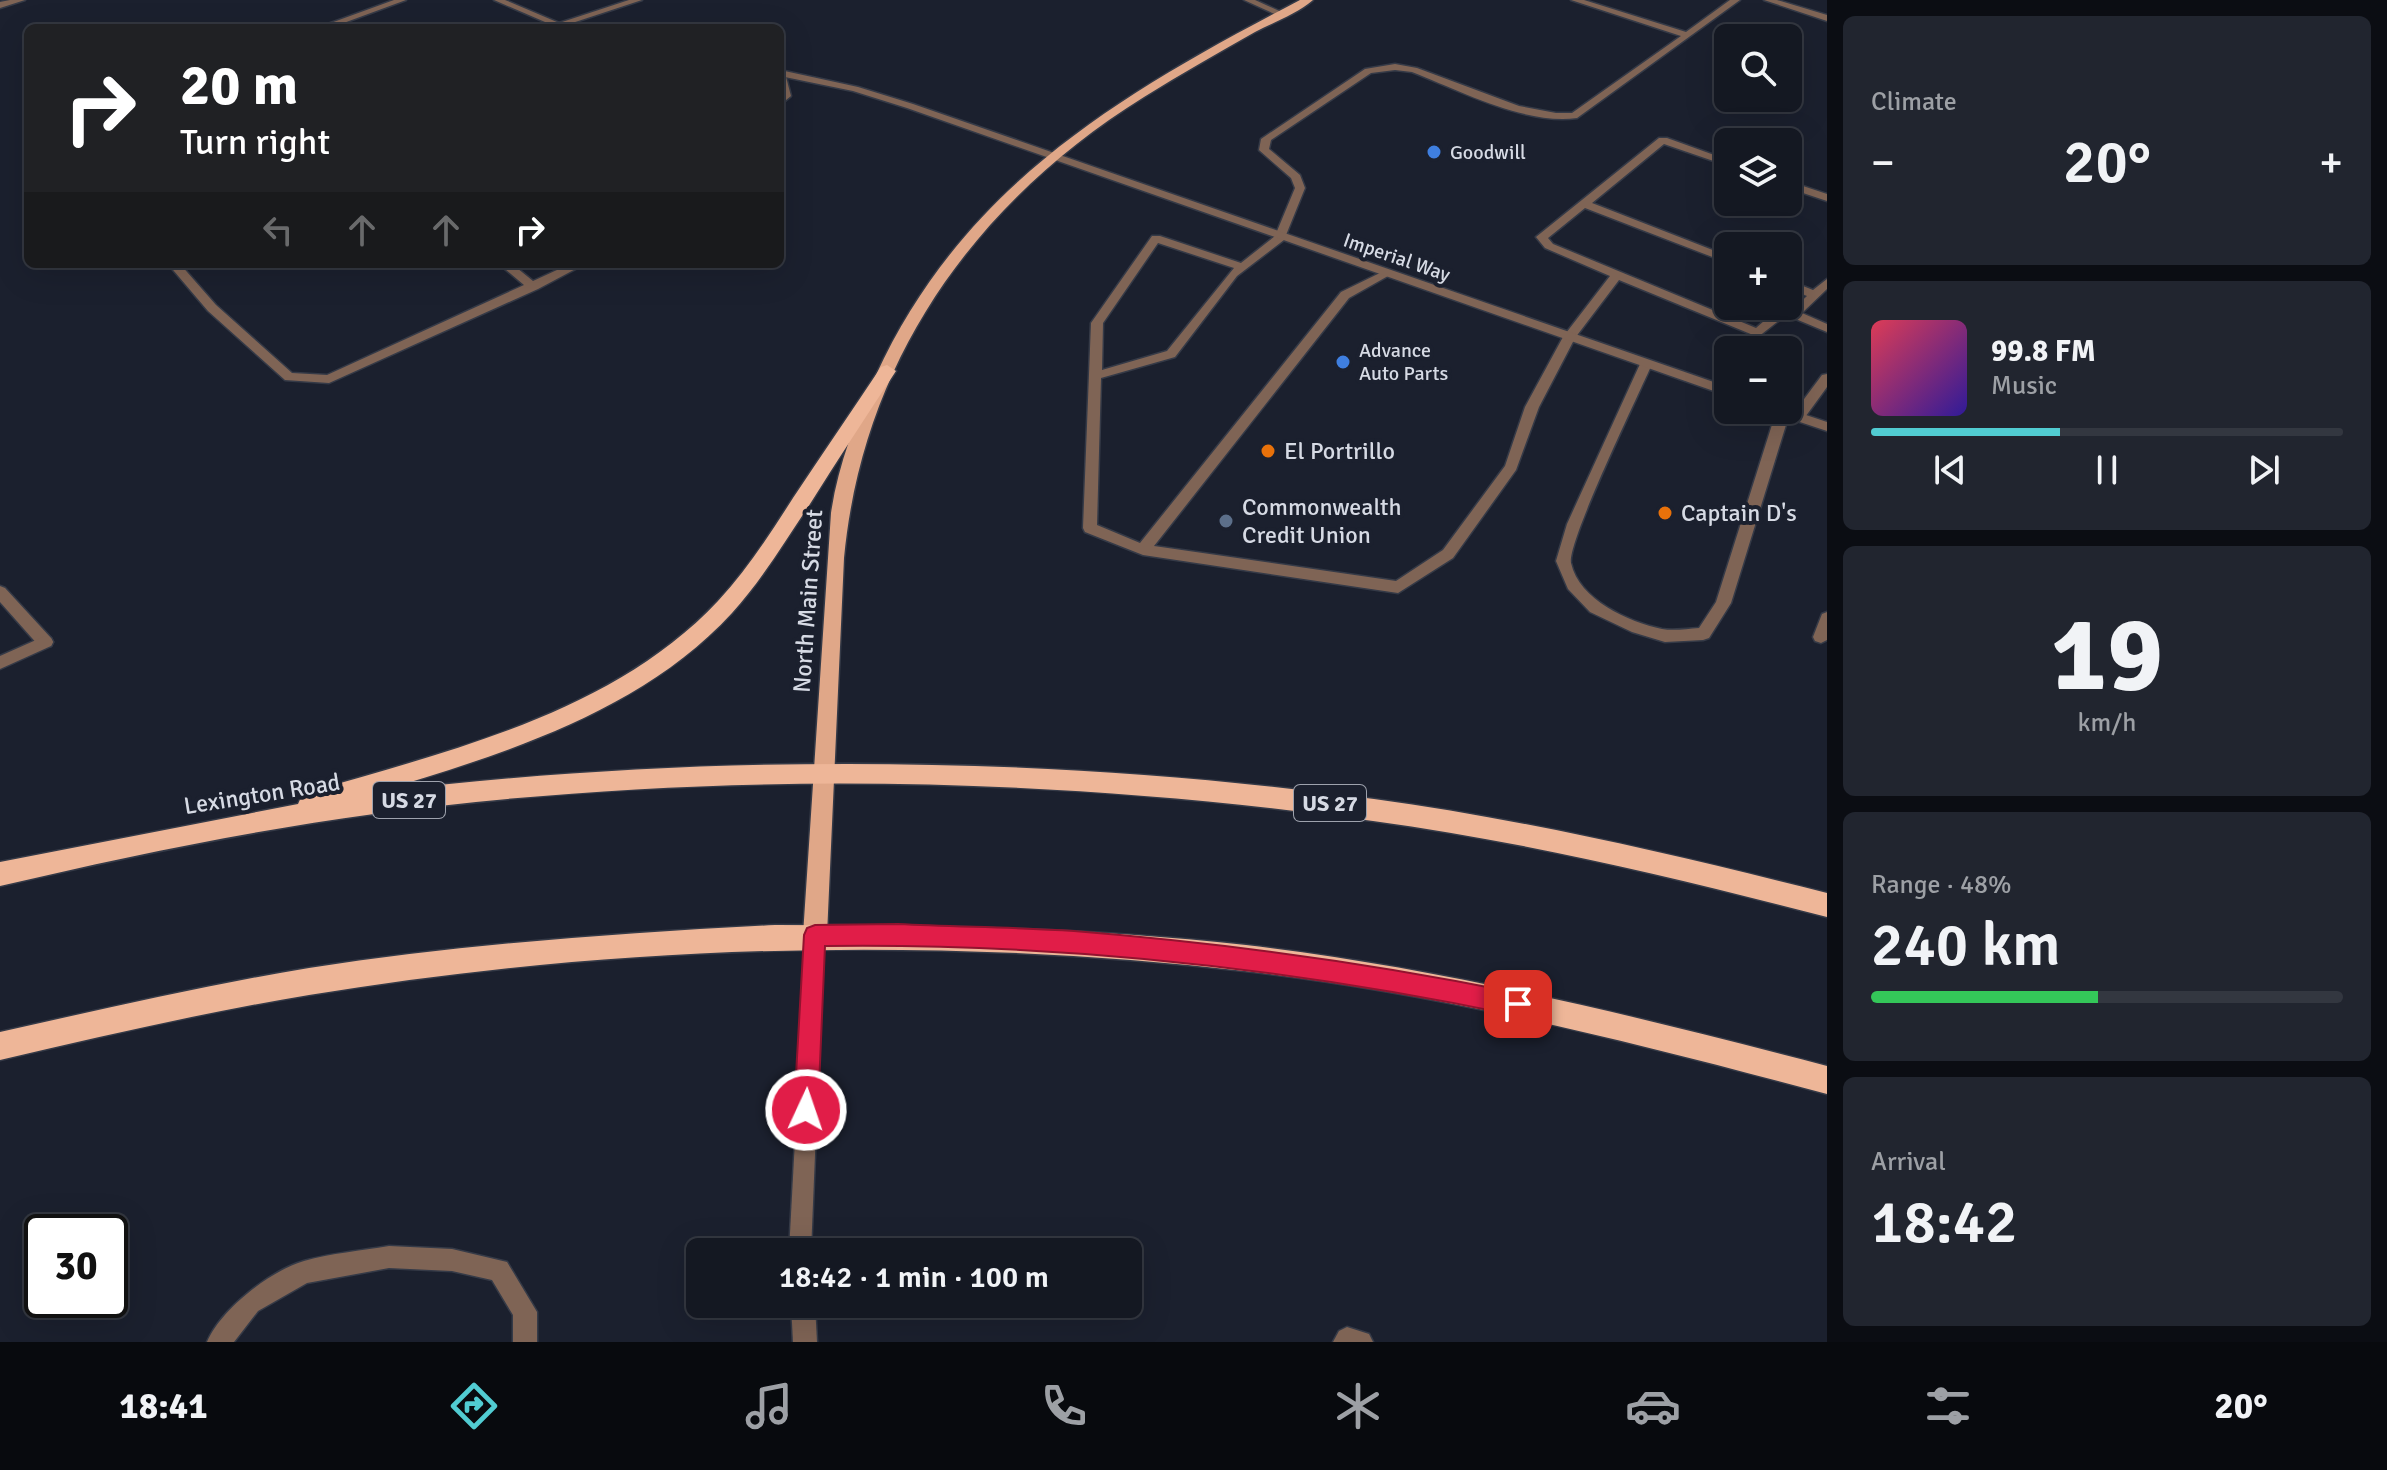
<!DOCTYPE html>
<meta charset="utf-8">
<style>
body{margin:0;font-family:Signika,sans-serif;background:#21252f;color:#f1f3f6;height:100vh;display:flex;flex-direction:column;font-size:30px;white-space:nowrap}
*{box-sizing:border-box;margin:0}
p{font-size:26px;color:#9da0a5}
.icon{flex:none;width:44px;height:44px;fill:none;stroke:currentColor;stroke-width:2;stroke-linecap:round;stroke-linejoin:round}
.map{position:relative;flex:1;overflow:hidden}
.panel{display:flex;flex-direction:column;gap:16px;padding:16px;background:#0b0d13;width:560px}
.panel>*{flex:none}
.hud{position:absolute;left:24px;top:24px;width:760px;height:244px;border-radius:12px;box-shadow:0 8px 32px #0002,0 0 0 2px #333740;background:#202124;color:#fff;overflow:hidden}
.controls{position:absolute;left:1714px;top:24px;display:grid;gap:16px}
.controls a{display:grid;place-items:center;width:88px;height:88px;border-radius:12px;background:#141822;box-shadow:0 8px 32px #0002,0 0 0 2px #333740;font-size:40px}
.speed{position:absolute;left:24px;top:1214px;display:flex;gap:16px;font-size:40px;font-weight:700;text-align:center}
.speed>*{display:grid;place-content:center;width:104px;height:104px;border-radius:50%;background:#141822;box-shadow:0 8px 32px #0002,0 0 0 2px #333740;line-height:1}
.speed .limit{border:4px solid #111;border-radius:12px;background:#fff;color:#111}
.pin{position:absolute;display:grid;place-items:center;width:68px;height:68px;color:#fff;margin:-34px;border-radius:16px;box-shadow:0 4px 12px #0006}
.me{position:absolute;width:88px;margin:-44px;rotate:3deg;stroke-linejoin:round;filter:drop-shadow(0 0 6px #0008)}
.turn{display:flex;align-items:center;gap:28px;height:168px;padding:0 24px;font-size:36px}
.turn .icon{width:104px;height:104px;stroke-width:2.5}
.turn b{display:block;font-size:56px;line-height:68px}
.lanes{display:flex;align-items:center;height:76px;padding:0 24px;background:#0003;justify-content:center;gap:40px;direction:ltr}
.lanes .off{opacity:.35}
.big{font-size:60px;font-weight:600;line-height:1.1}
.panel .tile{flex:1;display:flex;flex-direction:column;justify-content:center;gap:12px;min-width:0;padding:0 28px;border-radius:12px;background:#21252f}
.panel .dial{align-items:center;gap:0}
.dial b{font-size:104px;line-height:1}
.song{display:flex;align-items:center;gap:24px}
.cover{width:96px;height:96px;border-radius:12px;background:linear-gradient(135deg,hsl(350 70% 55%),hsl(250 70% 35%))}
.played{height:8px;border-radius:4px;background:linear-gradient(90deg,#51ccd2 40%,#333740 40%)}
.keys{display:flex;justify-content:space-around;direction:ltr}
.heat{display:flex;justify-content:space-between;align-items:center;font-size:44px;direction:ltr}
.charge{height:12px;border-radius:6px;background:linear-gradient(90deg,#34c759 48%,#333740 0)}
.trip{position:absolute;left:686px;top:1238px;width:456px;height:80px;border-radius:12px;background:#141822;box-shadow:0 8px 32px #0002,0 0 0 2px #333740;font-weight:600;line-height:80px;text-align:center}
.menu{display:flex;height:128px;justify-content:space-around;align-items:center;background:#080a0e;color:#9da0a5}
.menu .icon{width:56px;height:56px}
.menu .selected{color:#51ccd2}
.menu b{font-size:36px;color:#f1f3f6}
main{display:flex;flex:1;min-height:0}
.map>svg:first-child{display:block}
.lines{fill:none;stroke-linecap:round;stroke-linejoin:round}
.service-casing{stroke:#353a47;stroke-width:3}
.minor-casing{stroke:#353a47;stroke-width:3}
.primary-casing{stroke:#353a47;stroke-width:3}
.trunk-casing{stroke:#353a47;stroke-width:3}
.service{fill:#7f6455;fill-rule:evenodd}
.minor{fill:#7f6455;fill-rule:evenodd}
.primary{fill:#e0a788;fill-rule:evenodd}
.trunk{fill:#eeb698;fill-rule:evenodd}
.route{fill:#e11d48;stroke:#92132f;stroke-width:2}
.shop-dot{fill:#3f7fe0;stroke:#1b202e;stroke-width:3}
.food-dot{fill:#e8710a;stroke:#1b202e;stroke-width:3}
.service-dot{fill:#5c6f8a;stroke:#1b202e;stroke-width:3}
.labels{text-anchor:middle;stroke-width:8;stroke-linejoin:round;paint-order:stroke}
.far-poi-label{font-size:20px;fill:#d6dae4;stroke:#1b202e;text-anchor:start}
.far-street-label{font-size:20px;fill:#d6dae4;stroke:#1b202e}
.shield{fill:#1b202e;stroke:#9ea2ad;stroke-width:2}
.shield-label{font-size:22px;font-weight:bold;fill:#d6dae4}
.poi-label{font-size:24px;fill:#d6dae4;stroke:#1b202e;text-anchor:start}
.street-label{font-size:24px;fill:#d6dae4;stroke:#1b202e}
</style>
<main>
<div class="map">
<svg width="1827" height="1342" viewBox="0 0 1827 1342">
<rect width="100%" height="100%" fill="#1b202e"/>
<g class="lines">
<g class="service-casing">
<g id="service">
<path d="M394 0H406L330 28H317Z"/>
<path d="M629 0H642L560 27 553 25Z"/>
<path d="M1244 0H1255L1286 14 1279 16Z"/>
<path d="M1571 0H1584L1686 32 1730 0H1740L1577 118C1525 125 1461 91 1412 72L1395 70 1371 73 1271 140 1269 149 1300 175 1305 188 1284 240 1237 276 1175 357 1101 378 1097 525 1140 543 1341 292 1384 271 1390 274 1388 276 1349 298 1154 546 1396 581 1443 550 1505 466 1525 407 1563 337 1610 276 1545 248 1536 237 1659 138H1667L1728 160V166L1664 144 1592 203 1728 256V263L1585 208 1548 238 1553 244 1756 328 1780 307 1793 309 1807 296 1788 288V280L1813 290 1827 279V289L1802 313 1827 324V332L1786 315 1758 337 1619 280 1575 338 1539 407 1516 470 1453 558 1398 593 1143 555 1085 532 1083 528 1091 323 1152 236H1160L1241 263 1275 236 1295 188 1291 178 1259 150 1261 139 1365 69 1395 64 1417 68 1519 106 1556 113H1572L1681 36ZM1158 243 1234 268 1167 351 1102 370 1103 323Z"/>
<path d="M1764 0H1777L1827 15V21Z"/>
<path d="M780 70 785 73 791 96 780 105Z"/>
<path d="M1788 181 1827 194V201L1788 188Z"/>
<path d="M168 264H180L216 305 292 373 327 375 524 285 499 264H512L533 281 570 264H585L538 289 329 383 285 380 208 311Z"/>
<path d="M1646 360 1652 364C1639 394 1567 542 1571 563 1579 600 1629 622 1662 629 1673 631 1687 629 1699 628L1716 602 1776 412 1788 410 1790 412 1731 603 1709 638 1703 640 1665 642 1632 632 1590 612 1568 589 1556 561 1567 524 1640 364Z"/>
<path d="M1827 374V387L1803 420H1793V414L1822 375Z"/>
<path d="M0 586 5 588 51 638 53 642 51 646H39L0 602Z"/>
<path d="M1827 612V640L1821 643 1815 641 1813 637 1822 614Z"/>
<path d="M389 1246 452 1249 507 1262 537 1312V1342H513V1315L492 1280 452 1271 389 1268 307 1283 258 1311 234 1342H207C221 1309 270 1271 304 1261 331 1253 361 1251 389 1246Z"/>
<path d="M1347 1327 1369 1334 1373 1342H1333L1339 1331Z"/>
</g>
</g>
<g class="minor-casing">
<g id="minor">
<path d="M10 0H25L0 8V2Z"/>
<path d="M494 0H505L571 28H559Z"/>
<path d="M780 70 858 87 913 104 1728 387V396L907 108 853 91 780 76Z"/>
<path d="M1788 409 1827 422V431L1773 413 1771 410Z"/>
<path d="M45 636 51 638 53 642 51 646 0 669V656Z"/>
<path d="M815 926 822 929 824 935 811 1252H789L806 935 808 929Z"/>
<path d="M791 1304H815L817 1342H793Z"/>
</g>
</g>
<g class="primary-casing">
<path id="primary" d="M1300 0H1313C1297 14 1274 22 1255 32 1218 53 1181 74 1144 97 977 201 863 358 844 558L827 935 823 943 815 946 807 943 803 935 831 513C838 465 856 419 876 375 964 184 1122 93 1300 0Z"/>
</g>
<g class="trunk-casing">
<g id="trunk">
<path d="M887 365 896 371C867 415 838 459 810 504 785 541 762 580 732 613 641 712 503 754 378 792 709 752 1044 755 1374 799 1527 820 1677 855 1827 893V917C1677 878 1527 842 1373 821 1042 775 705 770 374 814 248 831 124 857 0 886V862L298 804 302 795 310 792C451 750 613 713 718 601 747 570 770 534 793 498 822 454 852 411 881 367Z"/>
<path d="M775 925C932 925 1089 928 1246 945 1443 968 1636 1016 1827 1066V1094C1636 1043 1442 993 1245 971 934 936 618 944 309 995 205 1012 103 1036 0 1060V1032C103 1009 205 985 309 968 464 944 619 933 775 925Z"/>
</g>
</g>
<use href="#service" class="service"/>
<use href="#minor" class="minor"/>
<use href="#primary" class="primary"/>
<use href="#trunk" class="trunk"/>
</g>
<path class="route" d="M898 924C956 927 1015 927 1074 931 1223 943 1371 963 1518 993L1526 996 1529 1004 1526 1012 1518 1016C1290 968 1058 943 825 946L818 1110 814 1118 806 1122 797 1118 794 1110 804 935 807 928 815 925Z"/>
<g class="shop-dot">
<circle cx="1434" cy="152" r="8"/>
<circle cx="1343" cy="362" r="8"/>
</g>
<g class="food-dot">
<circle cx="1268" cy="451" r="8"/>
<circle cx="1665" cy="513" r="8"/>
</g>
<circle class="service-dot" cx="1226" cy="521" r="8"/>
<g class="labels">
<g class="far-poi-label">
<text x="1450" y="159">Goodwill</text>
<text x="1359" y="357">Advance<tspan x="1359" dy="23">Auto Parts</tspan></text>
</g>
<g class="far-street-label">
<text transform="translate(1397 257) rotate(19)" y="7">Imperial Way</text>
</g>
<g class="shield">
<rect x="373" y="782" width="72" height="36" rx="6"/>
<rect x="1294" y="785" width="72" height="36" rx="6"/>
</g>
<g class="shield-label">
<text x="409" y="808">US 27</text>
<text x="1330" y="811">US 27</text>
</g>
<g class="poi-label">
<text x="1284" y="459">El Portrillo</text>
<text x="1242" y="515">Commonwealth<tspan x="1242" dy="28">Credit Union</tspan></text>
<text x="1681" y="521">Captain D's</text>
</g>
<g class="street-label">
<text transform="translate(808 601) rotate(-86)" y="8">North Main Street</text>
<text transform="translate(262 794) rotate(-9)" y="8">Lexington Road</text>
</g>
</g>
</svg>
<div class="controls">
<a><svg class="icon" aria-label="search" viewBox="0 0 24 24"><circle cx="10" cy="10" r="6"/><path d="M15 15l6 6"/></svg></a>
<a><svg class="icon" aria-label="layers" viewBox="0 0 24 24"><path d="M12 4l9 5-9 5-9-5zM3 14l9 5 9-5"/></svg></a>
<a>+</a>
<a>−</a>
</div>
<div class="speed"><div class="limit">30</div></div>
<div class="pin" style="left:1518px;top:1004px;background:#d93025"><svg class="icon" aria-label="arrive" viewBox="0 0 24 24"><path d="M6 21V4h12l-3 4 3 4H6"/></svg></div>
<svg class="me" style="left:806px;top:1110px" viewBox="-20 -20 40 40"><circle r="17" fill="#e11d48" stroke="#fff" stroke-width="3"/><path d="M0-11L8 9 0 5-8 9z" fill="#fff"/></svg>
<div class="trip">18:42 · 1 min · 100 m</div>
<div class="hud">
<div class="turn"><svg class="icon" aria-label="right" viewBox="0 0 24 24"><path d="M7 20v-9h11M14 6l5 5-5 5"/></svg><div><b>20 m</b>Turn right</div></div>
<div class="lanes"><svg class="icon off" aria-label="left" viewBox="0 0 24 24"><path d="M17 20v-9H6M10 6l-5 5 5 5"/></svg><svg class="icon off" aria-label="ahead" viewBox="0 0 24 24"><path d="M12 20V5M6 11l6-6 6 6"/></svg><svg class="icon off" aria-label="ahead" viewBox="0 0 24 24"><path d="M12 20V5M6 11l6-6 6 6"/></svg><svg class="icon" aria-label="right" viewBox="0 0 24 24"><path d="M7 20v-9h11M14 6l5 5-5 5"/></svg></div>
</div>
</div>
<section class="panel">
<div class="tile"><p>Climate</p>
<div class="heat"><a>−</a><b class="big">20°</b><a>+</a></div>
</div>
<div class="tile">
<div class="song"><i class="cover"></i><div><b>99.8 FM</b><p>Music</p></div></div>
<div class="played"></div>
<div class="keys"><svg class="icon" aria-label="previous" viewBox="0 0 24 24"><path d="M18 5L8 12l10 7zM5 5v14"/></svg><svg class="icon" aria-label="pause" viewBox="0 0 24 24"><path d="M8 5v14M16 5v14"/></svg><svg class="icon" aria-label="next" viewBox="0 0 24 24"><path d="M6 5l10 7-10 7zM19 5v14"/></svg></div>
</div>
<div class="tile dial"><b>19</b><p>km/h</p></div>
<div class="tile"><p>Range · 48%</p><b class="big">240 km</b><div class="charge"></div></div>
<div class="tile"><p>Arrival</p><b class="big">18:42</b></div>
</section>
</main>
<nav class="menu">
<b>18:41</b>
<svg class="icon selected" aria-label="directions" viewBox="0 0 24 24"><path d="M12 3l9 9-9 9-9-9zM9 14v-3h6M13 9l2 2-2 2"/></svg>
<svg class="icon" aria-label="music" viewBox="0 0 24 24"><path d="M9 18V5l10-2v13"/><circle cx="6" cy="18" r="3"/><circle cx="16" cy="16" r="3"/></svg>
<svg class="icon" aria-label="phone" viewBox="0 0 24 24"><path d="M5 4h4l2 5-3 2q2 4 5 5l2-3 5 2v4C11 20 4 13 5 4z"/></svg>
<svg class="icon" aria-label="climate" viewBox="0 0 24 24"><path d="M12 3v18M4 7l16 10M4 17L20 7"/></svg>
<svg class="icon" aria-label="car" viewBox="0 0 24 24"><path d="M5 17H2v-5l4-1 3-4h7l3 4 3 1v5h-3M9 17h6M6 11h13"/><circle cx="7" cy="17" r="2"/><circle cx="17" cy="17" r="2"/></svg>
<svg class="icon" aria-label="filters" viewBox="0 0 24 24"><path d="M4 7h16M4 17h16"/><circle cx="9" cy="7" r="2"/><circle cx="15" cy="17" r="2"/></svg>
<b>20°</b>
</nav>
